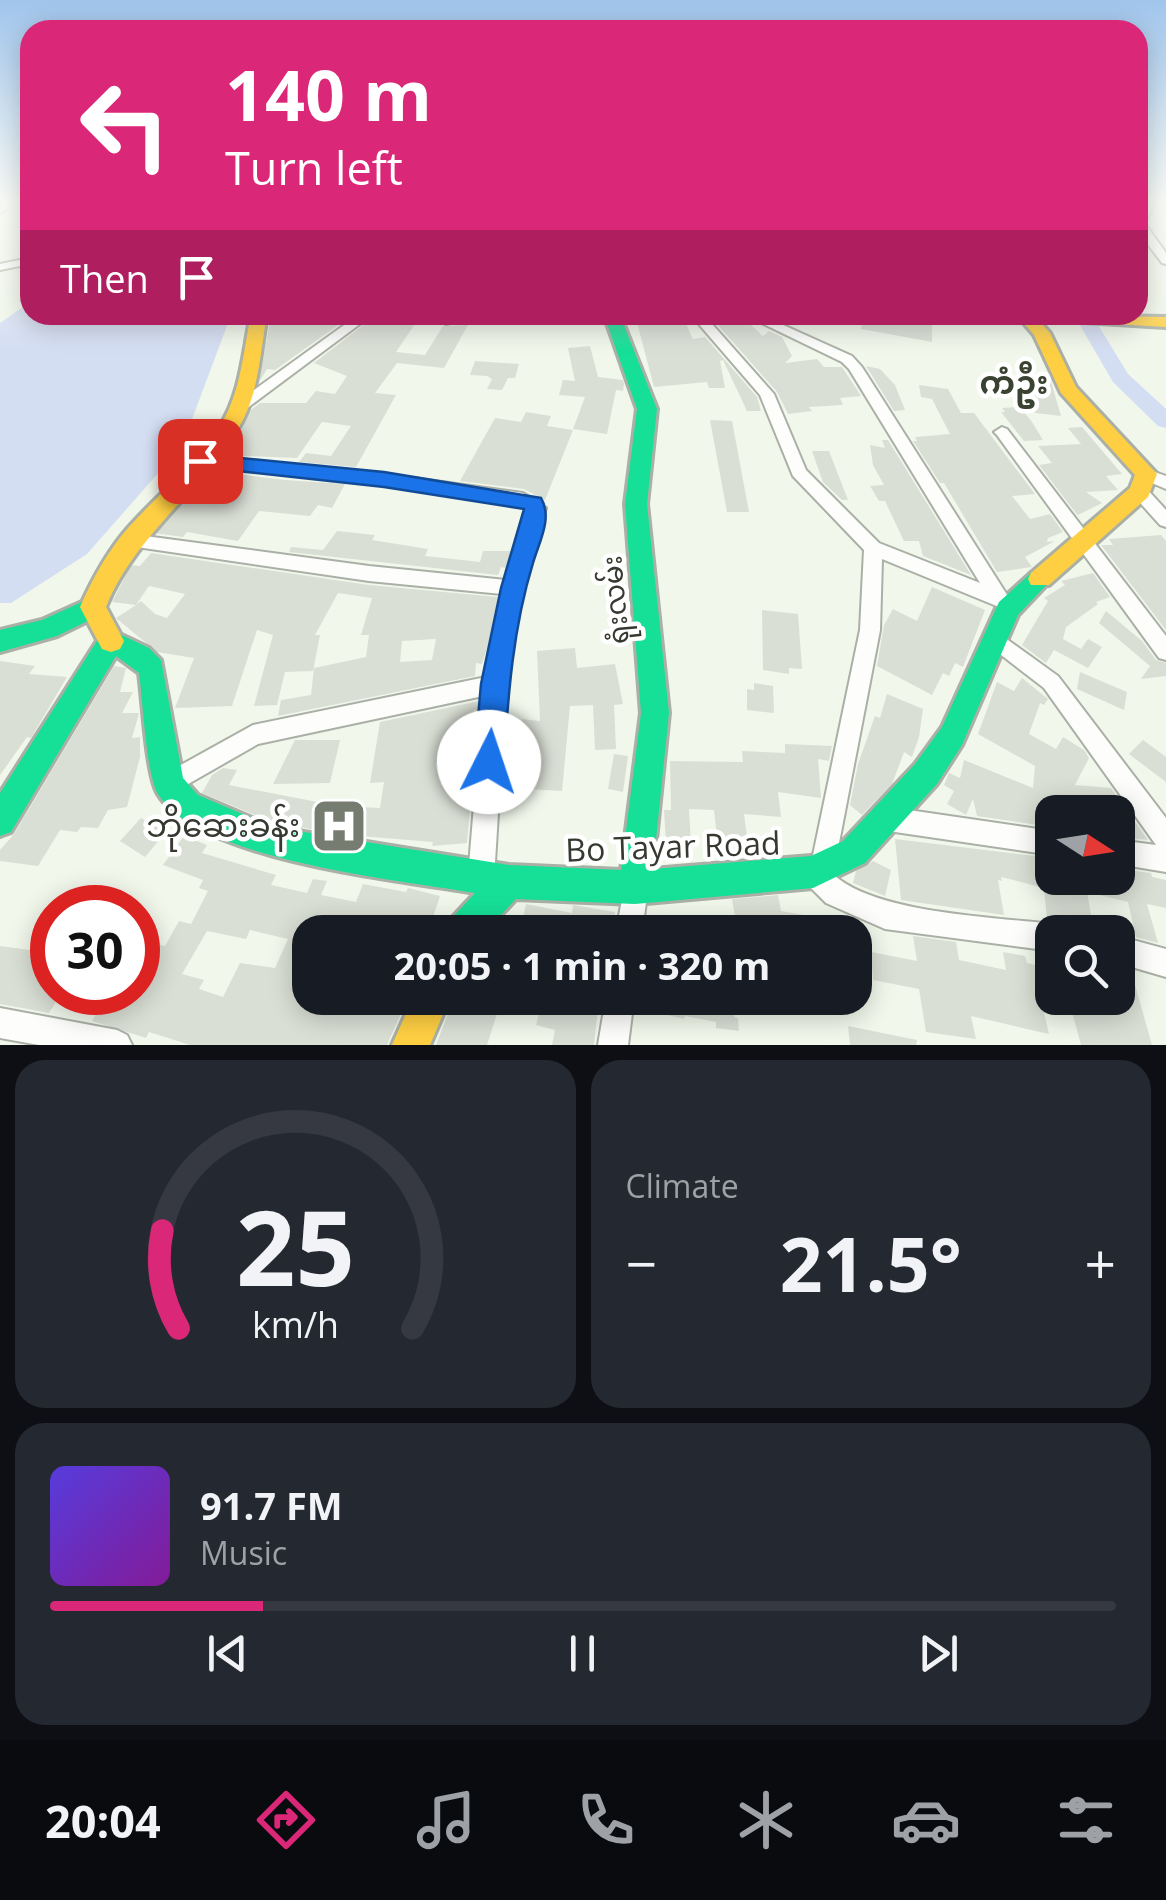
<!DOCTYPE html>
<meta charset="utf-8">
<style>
body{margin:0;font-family:"Open Sans","Noto Sans Myanmar",sans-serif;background:#242831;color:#f1f3f6;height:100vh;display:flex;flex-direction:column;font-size:38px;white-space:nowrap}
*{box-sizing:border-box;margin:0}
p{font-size:32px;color:#9ea1a6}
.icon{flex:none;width:55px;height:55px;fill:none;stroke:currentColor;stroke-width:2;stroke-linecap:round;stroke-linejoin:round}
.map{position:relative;height:1045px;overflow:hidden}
.sheet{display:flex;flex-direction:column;gap:15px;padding:15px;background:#0d0f14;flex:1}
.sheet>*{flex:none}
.guide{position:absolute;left:20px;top:20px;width:1128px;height:305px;border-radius:30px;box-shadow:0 5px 25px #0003;background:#db2777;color:#fff;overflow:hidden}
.needle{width:65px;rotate:102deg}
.fabs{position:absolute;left:1035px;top:795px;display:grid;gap:20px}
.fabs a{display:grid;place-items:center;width:100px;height:100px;border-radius:20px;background:#171b24;box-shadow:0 5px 25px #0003;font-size:50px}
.speed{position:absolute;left:30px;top:885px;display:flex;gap:20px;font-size:50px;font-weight:700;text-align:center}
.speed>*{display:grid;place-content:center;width:130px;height:130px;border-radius:50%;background:#171b24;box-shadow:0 5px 25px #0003;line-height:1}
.speed .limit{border:15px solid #d22;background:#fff;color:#111}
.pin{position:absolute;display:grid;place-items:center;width:85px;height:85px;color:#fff;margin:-42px;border-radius:20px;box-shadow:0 5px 15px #0006}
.me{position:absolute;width:110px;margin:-55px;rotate:4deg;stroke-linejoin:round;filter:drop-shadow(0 0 8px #0008)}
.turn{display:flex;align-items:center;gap:35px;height:210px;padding:0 40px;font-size:45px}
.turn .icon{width:130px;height:130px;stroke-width:2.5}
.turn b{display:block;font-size:70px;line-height:85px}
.then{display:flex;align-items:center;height:95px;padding:0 40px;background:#0003;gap:20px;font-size:38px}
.big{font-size:75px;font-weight:700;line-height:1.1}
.sheet .widget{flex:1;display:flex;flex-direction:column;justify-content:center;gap:15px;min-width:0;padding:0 35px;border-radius:30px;background:#242831}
.sheet .dial{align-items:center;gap:0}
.dial svg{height:260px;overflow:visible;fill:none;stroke:#363941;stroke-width:7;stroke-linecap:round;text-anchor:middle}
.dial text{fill:#f1f3f6;stroke:none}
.song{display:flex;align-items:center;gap:30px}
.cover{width:120px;height:120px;border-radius:15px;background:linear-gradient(135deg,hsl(250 70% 55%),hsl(290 70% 35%))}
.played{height:10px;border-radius:5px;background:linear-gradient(90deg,#db2777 20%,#363941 20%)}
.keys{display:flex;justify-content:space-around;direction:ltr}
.heat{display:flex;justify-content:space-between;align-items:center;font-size:55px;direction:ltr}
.sheet .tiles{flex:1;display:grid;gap:15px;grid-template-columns:1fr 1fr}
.widget:last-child{grid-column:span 2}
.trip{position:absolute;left:292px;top:915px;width:580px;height:100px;border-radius:30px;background:#171b24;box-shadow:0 5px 25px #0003;font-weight:700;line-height:100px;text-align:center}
.tab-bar{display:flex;height:160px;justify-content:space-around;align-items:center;background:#090b0e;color:#9ea1a6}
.tab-bar .icon{width:70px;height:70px}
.tab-bar .active{color:#db2777}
.tab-bar b{font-size:45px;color:#f1f3f6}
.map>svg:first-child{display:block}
.water{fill:#d4def3}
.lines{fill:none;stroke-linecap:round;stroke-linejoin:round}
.river{fill:#d4def3;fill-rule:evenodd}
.building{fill:#dadfd5;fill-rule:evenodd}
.street-casing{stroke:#abb0a6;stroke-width:4}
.fast-casing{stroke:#abb0a6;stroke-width:6}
.slow-casing{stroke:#abb0a6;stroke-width:6}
.street{fill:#fdfefc;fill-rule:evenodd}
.fast{fill:#16e098;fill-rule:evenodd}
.slow{fill:#ffcf43;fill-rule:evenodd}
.route{fill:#1a73e8;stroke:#114b97;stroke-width:2.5}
.labels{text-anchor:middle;stroke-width:9;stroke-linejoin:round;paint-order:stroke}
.street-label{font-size:28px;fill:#353930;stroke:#fff}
.quarter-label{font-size:32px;font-weight:bold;fill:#3a4231;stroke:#fff}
.near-poi-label{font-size:32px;fill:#353930;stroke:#fff;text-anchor:end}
.near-street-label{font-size:32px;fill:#353930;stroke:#fff}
</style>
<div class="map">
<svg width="1166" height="1045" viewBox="0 0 1166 1045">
<rect width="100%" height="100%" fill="#f1f7eb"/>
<path class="water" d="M30 302V315H231L182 446 87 554 11 603H0V323Z"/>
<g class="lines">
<path class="river" d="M1074 315H1092L1128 374 1166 409V428L1158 426 1113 382Z"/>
</g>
<g class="building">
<path d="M271 315H352L275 370 267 369 259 382Z"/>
<path d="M394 315 419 318 396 352 425 355 443 326 468 325 444 368 397 363 375 393 396 395 356 467 299 462 306 453 331 456 351 426 322 422 297 458 225 455 251 410 260 403H306L316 391 335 394 347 376 314 363 375 316Z"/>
<path d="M635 315H682L693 339 705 337 757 397 761 411H747L723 360 720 361 725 388H709L707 382 654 387Z"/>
<path d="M709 315H740L763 336 769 331 782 337 792 356 785 363 817 359 824 367H842L861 396 840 398 843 405 809 407 812 411 788 414 777 392Z"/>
<path d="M863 315H909V324H932V342L861 329Z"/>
<path d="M590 346 598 377 623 380 624 384 623 391 616 390 607 434 573 429 585 397 559 395 563 380 575 381 568 348Z"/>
<path d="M475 361 519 364 515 378H508L502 390 487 389 492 379 487 376 470 375Z"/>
<path d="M866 366 880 369 895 385 905 410 894 411Z"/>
<path d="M1028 376 1050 378 1061 416 1035 413 1024 384H1031Z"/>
<path d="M919 385 948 389 961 413H974L1035 494 1012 496 1030 519 1050 514 1063 532 1048 538 1047 542 1055 541 1025 557 1032 567 997 572 944 483H940L913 441H917L915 437 950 434 932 399 921 397Z"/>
<path d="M1020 407 1032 422 1043 440 1024 441 1001 412H1005L1002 408Z"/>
<path d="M526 412 551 416 547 426 573 430 545 500 524 489 460 481 495 418 521 422Z"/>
<path d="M710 420 732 421 749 512H727Z"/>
<path d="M1082 427 1122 474 1106 476 1118 490 1086 492 1102 503 1078 515 1082 521 1039 465 1052 463 1038 446 1081 444 1068 428Z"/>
<path d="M882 440H888L971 575 923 556 919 541H904L885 501H879L870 486 884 485 873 465 870 445 885 448Z"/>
<path d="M812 451H829L848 500H842L823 482Z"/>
<path d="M212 471 285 480 345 484 332 508 318 505 310 516 259 511 238 541 187 532 183 537 154 533Z"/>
<path d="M337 531 375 535 372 540 428 549 425 556 444 558 480 562 483 551H511L506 568 501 567 498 575 289 552 291 547 323 550Z"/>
<path d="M1161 535 1166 541V630L1101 545H1113L1109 539Z"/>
<path d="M151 553 369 585 498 597 489 642 482 664 476 663 475 676 278 716 281 700 311 695 314 668 366 657 369 635H361L372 598 338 593 315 635H320L313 671 285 672 277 705 254 706 273 635 257 630 232 706 175 708 194 658 157 652 116 618 136 605 112 602 131 565 140 566ZM149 586 163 589 185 594 167 618 155 614 141 601 136 605ZM436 639 432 660 400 662 402 641Z"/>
<path d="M1093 573 1110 597 1096 602 1098 604 1066 627 1063 639 1081 649 1088 639 1102 647 1088 668 1054 650 1046 663 1022 645 1048 601 1044 598 1065 585 1061 581Z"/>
<path d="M932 587 985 610 963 667 955 663 949 676 943 673 932 695 877 666 884 625 893 609 917 621Z"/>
<path d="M762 610 798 614 802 669 789 668V674L763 670Z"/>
<path d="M1106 611 1142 641 1156 660 1166 663V676L1141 679 1150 666 1099 623Z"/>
<path d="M575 648 577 668 615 664 623 704 614 705 616 749 595 750 593 705 570 706 562 791 512 788 522 719 540 721 537 651Z"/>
<path d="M0 661 35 666 29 674 67 677 31 738 27 737 0 775Z"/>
<path d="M114 666 126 668 120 692H133L122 713H139L132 738 140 737V757L127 807 108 810 98 828 81 827 77 832 60 830 38 866 0 861V850L14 834Z"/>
<path d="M1080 672 1127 692 1124 710 1077 689Z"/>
<path d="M1022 678 1048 699 1044 705 1040 703 1029 734 1056 749 1063 737 1084 750 1089 758 1075 785 1111 788 1148 840 1118 837V812H1052V827L977 816 973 799 966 815 947 804 954 791 944 785 949 773 960 778 964 760 1033 788 1035 766 978 734 997 682 1014 691Z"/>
<path d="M754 683 773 686 774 713 747 710V689L754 690Z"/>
<path d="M887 694 923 709 919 737 912 757 904 752 892 784 862 815 850 805 858 764 875 716 880 718Z"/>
<path d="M479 701 478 710H474L473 731 465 732 463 776 473 775 467 843 432 846 433 842 347 835 274 823 202 793 212 775 223 768 237 770 229 785 338 806 380 808 384 782 370 783 380 722Z"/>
<path d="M295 740H340L330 783 273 784Z"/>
<path d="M1143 740 1166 757V782L1129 754Z"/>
<path d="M785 744 832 746 829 761 818 759 821 798 778 792 781 817 744 814 747 837H717L714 810 689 809 692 862 667 861 664 810H671L670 761 743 762 742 751 785 753Z"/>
<path d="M614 754 628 756 623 792 608 789Z"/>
<path d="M141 818 166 832 145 857 120 841Z"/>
<path d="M184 836 207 845 202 853 276 875 271 885 307 893 313 879 327 881 321 895 356 902 363 884 406 892 408 888 440 896 428 932 391 923 387 932H310V998H344L340 1008 361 1014 367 998H408L387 1045H190L149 1032 146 1038 92 1021 109 992H138V939L165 946 179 921 191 924 208 891 199 888 203 880 163 865ZM250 930 288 939 275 968 240 963 223 997 199 989 204 980 182 974 207 931 246 939Z"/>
<path d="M895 839 1052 858V878H1130L1128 870 1151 873 1152 877 1166 880V908L1147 904 1158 943 1136 937 1128 902 1087 892 1094 932H1066L1063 925 1047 920 1044 888 1001 877 1002 881 998 880 1004 915 901 900Z"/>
<path d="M873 861 891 870 885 896 853 883 856 871Z"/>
<path d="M778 895 781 911 826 919 827 932H688L689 916 736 922 732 899Z"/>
<path d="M526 904 572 913 573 905 615 912 612 932H520Z"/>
<path d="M913 936 956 942 959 960 1006 970 1003 952 1025 956 1027 963 1052 969V998H1118V971L1132 974 1152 1045H1081L1072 1012 1042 1004 1049 1034 971 1016 976 1039 926 1032 919 989 873 980 871 952 917 961Z"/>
<path d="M0 946 52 953V992H62L49 1013 0 1004Z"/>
<path d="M454 998H502L487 1045H436Z"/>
<path d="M543 998H599L594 1045H552L555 1030 536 1025Z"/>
<path d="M641 998H738L734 1017 738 1018 739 1031 716 1028V1022L685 1016 684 1019 639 1008Z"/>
<path d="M848 1026 917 1040 916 1045H850Z"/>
</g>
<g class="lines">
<g class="street-casing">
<g id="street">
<path d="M13 205 0 213 1 205Z"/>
<path d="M1143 205H1153L1145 224 1166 253V264L1162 263C1147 242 1132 231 1143 205Z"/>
<path d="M30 258V264L0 270V264Z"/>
<path d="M358 315H372L242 412H232V406Z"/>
<path d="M443 315H455L451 323 446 324 440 320Z"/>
<path d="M691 315H704L774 394 806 470 879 543 980 583 849 369 842 362 745 315H761L852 356 862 367 1009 598 1006 604 999 607 882 559 880 630 833 874C873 913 994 917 1052 924L1062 928 1063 932H1052V951L885 929 826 903 804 881 800 872 804 863 812 860 860 630 864 550 793 476 760 395Z"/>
<path d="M1002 427 1007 429 1166 636V660L1159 658 997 435 994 432Z"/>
<path d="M200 456 384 474 523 493 546 508 523 588 506 684 494 878 490 887 481 891 472 887 468 878 483 696 258 744 169 795 161 792 157 784 161 776 253 725 486 677 502 594 369 581 130 546 121 540 130 534 369 566 506 580 528 510 519 504 384 484 194 465 192 461Z"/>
<path d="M1146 469 1166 476V489L1140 478 1138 474Z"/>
<path d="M1140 486 1146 488 1166 510V527L1160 525 1134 496 1132 492Z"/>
<path d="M994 630 1058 676 1166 818V872L1118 864V840L1156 845 1044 688 987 644 984 638 987 632Z"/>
<path d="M888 807 1052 831V855L888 831 879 827 876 819 879 811Z"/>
<path d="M635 874 644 878 648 887 642 932H616L626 878Z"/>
<path d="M1118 936 1166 949V977L1118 963Z"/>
<path d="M606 998H634L628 1045H598Z"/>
<path d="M0 1008 117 1030 127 1035 132 1045H39L0 1038Z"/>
</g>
</g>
<g class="fast-casing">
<g id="fast">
<path d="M604 315H620L657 409 647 504 669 713 653 869 811 856 843 841 915 764 942 727 999 602 1031 573H1049L1052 579 1018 615 962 745 937 784 865 863 813 888 635 904 516 899 485 932H445L450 920 475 893C401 880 198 860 158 794 146 774 143 700 139 673L116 656 11 832 0 836V793L102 633 111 630 149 648 161 660 183 778 198 795 273 827 509 865 621 870 641 713 625 504 637 409Z"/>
<path d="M93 597 102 600 106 607 102 614 57 636 0 652V630L42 620Z"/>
</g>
</g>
<g class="slow-casing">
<g id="slow">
<path d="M251 315H267C260 352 259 394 239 427 200 493 135 535 106 607L124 641 120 649 111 652 102 649 80 607C93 578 107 552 128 528 158 494 196 465 220 426 241 393 243 352 251 315Z"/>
<path d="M1017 315H1034L1050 333 1076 387 1157 474 1148 497 1049 585H1031L1028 579 1031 573 1130 488 1135 475 1061 393 1034 335Z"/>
<path d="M1043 315 1166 317V327L1051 320Z"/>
<path d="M413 998H450L430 1045H392Z"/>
</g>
</g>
<use href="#street" class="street"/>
<use href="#fast" class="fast"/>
<use href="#slow" class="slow"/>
</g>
<linearGradient id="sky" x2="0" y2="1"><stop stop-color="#a0c5ec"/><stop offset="0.58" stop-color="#f9fbf6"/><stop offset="1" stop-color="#f9fbf6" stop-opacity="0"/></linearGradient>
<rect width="1166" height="351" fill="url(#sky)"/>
<path class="route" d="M200 454 384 472 541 498C553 518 539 542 533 563 513 628 508 695 504 762L500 772 489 776 478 772 474 762 481 684 501 588 524 509 384 487 193 466 190 461Z"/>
<defs>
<g id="hospital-square" transform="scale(2.875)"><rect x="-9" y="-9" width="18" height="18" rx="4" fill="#777c71" stroke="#fff"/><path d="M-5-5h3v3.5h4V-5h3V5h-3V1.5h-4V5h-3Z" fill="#fff"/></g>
</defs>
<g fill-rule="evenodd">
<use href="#hospital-square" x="339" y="826"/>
</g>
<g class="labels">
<g class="street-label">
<text transform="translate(615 600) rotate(-95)" y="10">ရုံးလမ်း</text>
</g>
<g class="quarter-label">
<text x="1014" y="394">ကံဦး</text>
</g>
<g class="near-poi-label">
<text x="300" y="837">ဘိုဆေးခန်း</text>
</g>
<g class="near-street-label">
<text transform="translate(673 847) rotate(-2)" y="11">Bo Tayar Road</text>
</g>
</g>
</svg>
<div class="fabs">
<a><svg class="needle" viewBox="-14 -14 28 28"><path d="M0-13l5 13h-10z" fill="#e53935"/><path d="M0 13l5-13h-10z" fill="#9ea1a6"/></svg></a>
<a><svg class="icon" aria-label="search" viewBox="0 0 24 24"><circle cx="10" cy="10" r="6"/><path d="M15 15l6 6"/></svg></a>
</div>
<div class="speed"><div class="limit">30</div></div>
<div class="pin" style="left:200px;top:461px;background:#d93025"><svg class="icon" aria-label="arrive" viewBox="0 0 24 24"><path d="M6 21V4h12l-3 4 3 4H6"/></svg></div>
<svg class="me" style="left:489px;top:762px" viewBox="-20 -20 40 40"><circle r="19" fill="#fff"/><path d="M0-13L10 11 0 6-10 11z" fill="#1a73e8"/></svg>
<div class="trip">20:05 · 1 min · 320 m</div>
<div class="guide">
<div class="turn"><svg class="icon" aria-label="left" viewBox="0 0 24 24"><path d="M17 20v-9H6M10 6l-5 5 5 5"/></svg><div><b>140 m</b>Turn left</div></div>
<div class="then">Then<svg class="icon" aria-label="arrive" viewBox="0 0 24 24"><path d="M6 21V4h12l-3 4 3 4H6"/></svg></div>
</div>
</div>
<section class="sheet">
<div class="tiles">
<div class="widget dial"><svg viewBox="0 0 100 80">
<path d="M14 69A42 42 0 1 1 86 69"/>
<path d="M14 69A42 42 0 0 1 9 39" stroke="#db2777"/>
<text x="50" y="56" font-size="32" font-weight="700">25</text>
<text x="50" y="72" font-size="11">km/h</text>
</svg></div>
<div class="widget"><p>Climate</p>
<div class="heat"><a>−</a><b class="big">21.5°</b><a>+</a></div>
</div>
<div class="widget">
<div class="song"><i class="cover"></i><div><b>91.7 FM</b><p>Music</p></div></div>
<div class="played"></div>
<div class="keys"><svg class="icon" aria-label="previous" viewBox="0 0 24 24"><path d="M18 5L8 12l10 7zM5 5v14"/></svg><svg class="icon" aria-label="pause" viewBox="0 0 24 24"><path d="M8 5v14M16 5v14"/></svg><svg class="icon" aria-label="next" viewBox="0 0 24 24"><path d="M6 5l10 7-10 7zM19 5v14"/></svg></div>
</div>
</div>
</section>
<nav class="tab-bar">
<b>20:04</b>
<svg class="icon active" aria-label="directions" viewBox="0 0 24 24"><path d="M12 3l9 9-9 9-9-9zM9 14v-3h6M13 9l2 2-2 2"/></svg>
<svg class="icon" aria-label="music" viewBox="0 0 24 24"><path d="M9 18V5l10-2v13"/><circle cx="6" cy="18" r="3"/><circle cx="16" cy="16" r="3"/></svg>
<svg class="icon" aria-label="phone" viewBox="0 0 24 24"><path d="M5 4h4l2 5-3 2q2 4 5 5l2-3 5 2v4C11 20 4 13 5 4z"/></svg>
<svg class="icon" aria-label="climate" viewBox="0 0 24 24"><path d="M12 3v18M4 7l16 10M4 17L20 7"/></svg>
<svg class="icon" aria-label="car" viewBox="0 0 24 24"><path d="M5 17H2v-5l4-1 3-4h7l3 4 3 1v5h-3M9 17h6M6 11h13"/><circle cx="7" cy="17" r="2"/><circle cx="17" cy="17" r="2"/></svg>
<svg class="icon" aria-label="filters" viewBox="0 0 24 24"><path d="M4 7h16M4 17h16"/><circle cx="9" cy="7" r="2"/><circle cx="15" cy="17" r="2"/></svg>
</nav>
